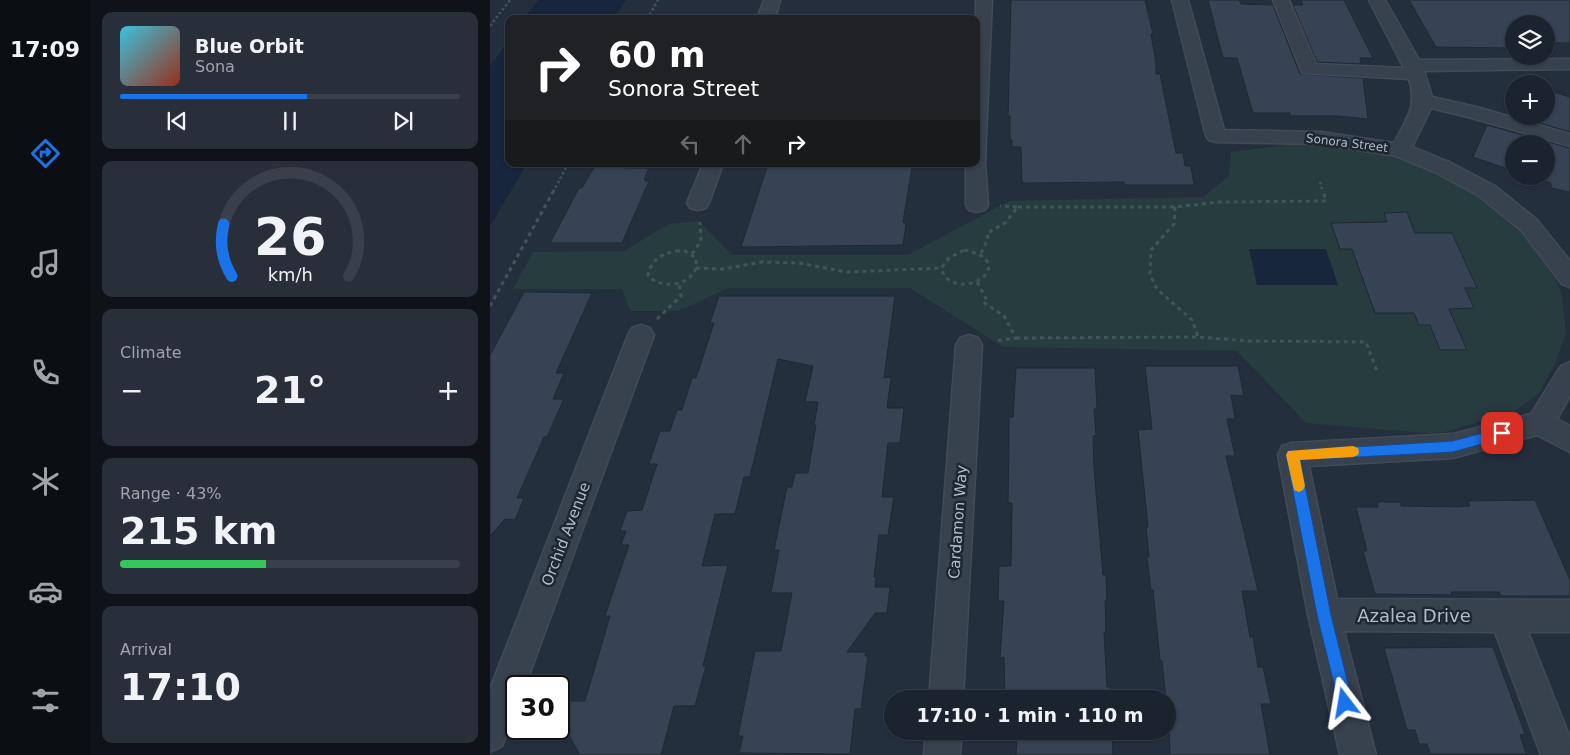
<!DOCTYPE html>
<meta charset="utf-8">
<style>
body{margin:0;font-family:"DejaVu Sans",sans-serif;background:#282f3a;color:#f1f3f6;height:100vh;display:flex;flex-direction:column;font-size:19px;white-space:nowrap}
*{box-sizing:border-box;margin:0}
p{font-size:16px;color:#a0a4aa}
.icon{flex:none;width:28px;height:28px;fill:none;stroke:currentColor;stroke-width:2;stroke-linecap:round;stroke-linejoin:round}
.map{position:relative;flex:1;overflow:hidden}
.side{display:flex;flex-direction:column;gap:12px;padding:12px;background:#0f1319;width:400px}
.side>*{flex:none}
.hud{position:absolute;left:15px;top:15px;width:475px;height:152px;border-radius:10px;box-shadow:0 1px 4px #0004,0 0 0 1px #39404a;background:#202124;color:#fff;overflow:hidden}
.tools{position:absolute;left:1015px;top:15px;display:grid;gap:10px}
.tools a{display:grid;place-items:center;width:50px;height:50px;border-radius:50%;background:#1b232e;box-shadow:0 1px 4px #0004,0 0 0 1px #39404a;font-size:25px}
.speed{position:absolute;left:15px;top:675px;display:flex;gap:10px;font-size:25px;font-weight:700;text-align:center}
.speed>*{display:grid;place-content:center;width:65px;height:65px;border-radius:50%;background:#1b232e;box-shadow:0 1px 4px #0004,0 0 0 1px #39404a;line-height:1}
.speed .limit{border:2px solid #111;border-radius:8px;background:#fff;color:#111}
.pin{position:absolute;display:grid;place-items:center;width:42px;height:42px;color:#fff;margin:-21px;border-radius:10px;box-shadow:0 2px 8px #0006}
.me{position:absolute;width:55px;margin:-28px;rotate:346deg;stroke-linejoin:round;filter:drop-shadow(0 0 4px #0008)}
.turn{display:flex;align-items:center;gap:18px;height:105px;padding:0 20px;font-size:22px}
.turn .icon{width:65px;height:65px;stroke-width:2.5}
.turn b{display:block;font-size:35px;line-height:42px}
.lanes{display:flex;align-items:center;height:48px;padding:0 20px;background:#0003;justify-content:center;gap:25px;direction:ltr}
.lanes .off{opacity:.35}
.big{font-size:38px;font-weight:800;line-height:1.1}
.side .card{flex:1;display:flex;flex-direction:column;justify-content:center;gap:8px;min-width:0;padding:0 18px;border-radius:10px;background:#282f3a}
.side .dial{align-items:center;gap:0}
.dial svg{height:130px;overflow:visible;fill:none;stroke:#39404a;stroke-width:7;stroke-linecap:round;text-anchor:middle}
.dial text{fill:#f1f3f6;stroke:none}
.song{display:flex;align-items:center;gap:15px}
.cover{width:60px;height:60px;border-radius:8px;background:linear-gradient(135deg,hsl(190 70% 55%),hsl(10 70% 35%))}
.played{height:5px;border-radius:2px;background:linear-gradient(90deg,#1a73e8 55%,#39404a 55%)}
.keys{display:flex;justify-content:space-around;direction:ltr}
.heat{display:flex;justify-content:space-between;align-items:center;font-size:28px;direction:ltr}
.charge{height:8px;border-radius:4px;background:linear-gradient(90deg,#34c759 43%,#39404a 0)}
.trip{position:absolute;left:394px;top:690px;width:292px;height:50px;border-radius:25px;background:#1b232e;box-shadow:0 1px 4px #0004,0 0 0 1px #39404a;font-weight:800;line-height:50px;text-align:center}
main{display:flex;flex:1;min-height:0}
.menu{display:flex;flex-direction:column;width:90px;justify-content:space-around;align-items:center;background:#0b0e12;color:#a0a4aa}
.menu .icon{width:35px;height:35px}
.menu .selected{color:#1a73e8}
.menu b{font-size:22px;color:#f1f3f6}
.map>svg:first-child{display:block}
.green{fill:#263c3f}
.water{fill:#17263c}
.building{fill:#364354;stroke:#1f2835}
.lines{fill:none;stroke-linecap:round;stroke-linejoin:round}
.minor-casing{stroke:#414a57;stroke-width:3}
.path-far1{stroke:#3f5557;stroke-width:2.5;stroke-dasharray:2.5 2.5;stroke-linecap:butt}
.path{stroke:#3f5557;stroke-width:3;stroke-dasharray:4 4;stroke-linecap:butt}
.minor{fill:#38414e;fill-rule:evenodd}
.route{fill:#1a73e8;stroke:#114b97}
.slow{fill:#f59e0b}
.labels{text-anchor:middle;stroke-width:5;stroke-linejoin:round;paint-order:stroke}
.far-street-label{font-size:12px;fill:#b4bcc9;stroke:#1d2633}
.street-label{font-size:15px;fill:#b4bcc9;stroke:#1d2633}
.near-street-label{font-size:18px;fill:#b4bcc9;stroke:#1d2633}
</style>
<main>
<nav class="menu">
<b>17:09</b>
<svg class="icon selected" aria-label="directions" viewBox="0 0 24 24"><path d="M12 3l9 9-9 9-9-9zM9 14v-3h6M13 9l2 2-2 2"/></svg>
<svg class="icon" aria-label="music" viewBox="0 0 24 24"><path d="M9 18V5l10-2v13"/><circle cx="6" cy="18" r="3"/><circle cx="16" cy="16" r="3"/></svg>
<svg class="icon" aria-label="phone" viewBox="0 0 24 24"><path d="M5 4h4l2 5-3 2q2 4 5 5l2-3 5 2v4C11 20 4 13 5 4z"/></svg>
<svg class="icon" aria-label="climate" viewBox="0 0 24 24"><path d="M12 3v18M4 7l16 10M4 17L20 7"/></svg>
<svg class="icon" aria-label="car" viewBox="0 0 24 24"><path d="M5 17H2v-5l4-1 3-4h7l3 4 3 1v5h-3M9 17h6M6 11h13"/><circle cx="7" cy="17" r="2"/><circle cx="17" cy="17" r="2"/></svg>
<svg class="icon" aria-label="filters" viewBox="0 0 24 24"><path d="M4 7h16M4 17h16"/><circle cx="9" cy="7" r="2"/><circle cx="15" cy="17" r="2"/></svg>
</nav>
<section class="side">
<div class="card">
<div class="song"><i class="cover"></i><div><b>Blue Orbit</b><p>Sona</p></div></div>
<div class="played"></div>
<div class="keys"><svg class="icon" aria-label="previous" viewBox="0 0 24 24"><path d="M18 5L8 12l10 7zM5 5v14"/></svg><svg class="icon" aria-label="pause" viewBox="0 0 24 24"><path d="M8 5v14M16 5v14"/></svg><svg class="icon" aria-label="next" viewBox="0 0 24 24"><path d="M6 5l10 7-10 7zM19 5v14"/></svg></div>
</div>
<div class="card dial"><svg viewBox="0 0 100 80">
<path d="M14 69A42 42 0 1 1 86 69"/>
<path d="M14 69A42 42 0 0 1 9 37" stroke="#1a73e8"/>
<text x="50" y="56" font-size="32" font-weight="700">26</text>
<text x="50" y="72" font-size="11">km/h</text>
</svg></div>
<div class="card"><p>Climate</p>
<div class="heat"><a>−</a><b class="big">21°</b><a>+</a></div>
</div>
<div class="card"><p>Range · 43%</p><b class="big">215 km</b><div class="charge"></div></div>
<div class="card"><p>Arrival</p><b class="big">17:10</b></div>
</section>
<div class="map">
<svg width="1080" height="755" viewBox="0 0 1080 755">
<rect width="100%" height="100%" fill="#242f3e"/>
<path class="green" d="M838 144 886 152 919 162 981 189 1015 214 1055 254 1072 295 1076 333 1065 363 1050 392 1024 412 948 434 816 423 747 351 513 347 420 288H239L188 311H140L132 289H23L43 252 134 251 179 224 209 221 242 255H418L519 201 713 197 739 176 741 152 795 145Z"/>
<g class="water">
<path d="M48 0H136L124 19H34Z"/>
<path d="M19 40V164H37L0 226V66Z"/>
<path d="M759 249H836L848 285H767Z"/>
</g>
<g class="building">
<path d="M521 0H655L663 34H661L666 63V74H670L686 153H693L695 166H701L704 185H634V182L532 183 531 147H522V140H520V116H518Z"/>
<path d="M718 0H749L751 4 783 5 810 74 873 78 878 119 846 116H801L800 113H763L747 58H733Z"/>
<path d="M811 0H854L883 58H870L871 64 827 62 803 5H813Z"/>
<path d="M919 0H1080V43H1056V24H1024V48L946 47Z"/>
<path d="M1056 90 1080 97V132L1025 116H1056Z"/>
<path d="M997 125 1080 148V192L1061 188V183L1041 176H1056V144H1024V171L983 157Z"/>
<path d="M106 164H139L135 168H159L154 179 156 180 155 181H159L132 243H60L89 188H92Z"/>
<path d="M278 164H332L331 167H422L413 222 416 224 413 245 251 247Z"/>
<path d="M917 212 925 233H962L987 288H975L984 308 959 309 977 350H950L940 325H929L924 313H885L862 249H850L841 223 897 222 894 213Z"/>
<path d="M34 292 102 293 66 373H74L63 399H74L57 437H54L27 498H34L25 520 15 519 0 536V355Z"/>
<path d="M229 296H405L394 378 401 377 397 408H414L410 443H398L392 497H404L398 535H389L384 577H386L385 587H400L397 613H385L357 652H376L375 656H378L371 709H365L360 754 249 753 253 736H248L265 651H291L302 593H281L289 550H284L297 487H302L305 473H318L326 425H324L328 402H315L323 366 288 359 260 477H254L245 514H225L212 566 238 565 213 666H216L205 706H184L171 755H90L72 723 79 701H95L120 616H115L139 545H131L136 531H130L137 511 152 510 167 464H159L170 431H180L187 410H192L202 378H206L224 323H220Z"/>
<path d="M655 366H748L754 396 741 395 745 419H737L745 456H736L768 591H752L760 637H763L768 667H773L781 704H771L780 755H680L678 699H676L672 661 670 660 663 590H661L657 557H659L656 527H658L648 430 662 429Z"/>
<path d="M526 368H605L607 409H604L606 436H603L604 468 613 575H616L617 600H615L616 632H614L617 687H620V699H515L514 657 510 658 514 601H508L509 566H521L522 503H518L519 444V417H523Z"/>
<path d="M1045 500 1080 580V596H1011L1009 592H961L962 595 885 594 873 551H877L866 507H888L887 502H910L911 506 969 507 980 506 978 501Z"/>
<path d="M1003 647 1035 734 1030 735 1036 754H940L937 744H929L925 730H917L894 648Z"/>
<path d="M527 731H622L623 755H526Z"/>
</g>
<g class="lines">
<g class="minor-casing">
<g id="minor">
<path d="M274 0H290L285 19H267Z"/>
<path d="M486 0H502L495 161 498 205 495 210 487 212 479 210 476 205V164H486Z"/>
<path d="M682 0H698L734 130 831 132 904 143C916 120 928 106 919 79L812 73 783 0H799L826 64 914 68 879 0H895L929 60 1080 59V69L934 71 942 97 990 108 1080 134V146L978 117 941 108 922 147 961 163 1005 186 1047 220 1080 261V287L1072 284 1031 230 989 196 947 173 906 156 831 144 726 142 719 140 716 136Z"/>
<path d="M213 164H233L219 203 216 208 208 210 200 208 197 203Z"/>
<path d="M151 325 160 328 164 335 35 686H26V710L12 746 0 752V689L138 335 142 328Z"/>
<path d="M479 335 488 338 492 345 473 699H439L466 345 470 338Z"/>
<path d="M1080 362V396L1067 419 1080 426V452L1047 435 963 458 819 466 847 599 1080 600V632H1038L1080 738V755H1051L1005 632 854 631 886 755H850L818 615 788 455 792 446 802 443 963 434 1041 414 1071 366Z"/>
<path d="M436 731H472L470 755H434Z"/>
</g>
</g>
<g class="path-far1">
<path d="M157 19 168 0"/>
<path d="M0 26 20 0"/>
<path d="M830 182 833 192"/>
<path d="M63 192 78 164"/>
</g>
<g class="path">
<path d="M528 207H685L729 202 836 201 833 190"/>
<path d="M685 207 684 224 661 250 660 275 667 289 702 320 708 337"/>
<path d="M474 250C525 259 485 297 459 280 454 276 452 273 452 267L459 258Z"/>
<path d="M186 251H195L206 258C206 262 207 266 205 270 198 287 168 289 158 275 162 259 171 254 186 251Z"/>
<path d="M491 253 498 239 497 233 515 223 528 207 510 206"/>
<path d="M202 254 211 241 210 222"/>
<path d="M206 268 233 269 272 262 309 263 357 272 452 268"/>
<path d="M487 282 496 298 493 302 514 316 526 338 504 341"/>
<path d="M0 306 64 190"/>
<path d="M167 319 191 296 189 283"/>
<path d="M526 338 708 337 759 341 876 342 888 374"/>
</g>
<use href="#minor" class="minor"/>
</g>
<path class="route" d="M1012 428 1016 430 1017 433 1016 437 963 452 810 460 841 615 863 703 861 708 855 710 850 708 827 615 796 455 798 451 963 441Z"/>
<path class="slow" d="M863 446 868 448 869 452 868 455 863 457 810 460 815 486 813 490 809 492 804 490 796 455 798 451Z"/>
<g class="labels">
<g class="far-street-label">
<text transform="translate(857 143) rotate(7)" y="4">Sonora Street</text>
</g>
<g class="street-label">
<text transform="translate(468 522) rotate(-86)" y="5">Cardamon Way</text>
<text transform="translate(76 534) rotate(-69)" y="5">Orchid Avenue</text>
</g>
<g class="near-street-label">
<text x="924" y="622">Azalea Drive</text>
</g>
</g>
</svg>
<div class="tools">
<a><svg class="icon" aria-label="layers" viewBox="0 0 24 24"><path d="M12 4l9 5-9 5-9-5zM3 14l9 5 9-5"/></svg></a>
<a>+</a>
<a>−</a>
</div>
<div class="speed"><div class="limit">30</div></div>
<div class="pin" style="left:1012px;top:433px;background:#d93025"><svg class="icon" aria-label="arrive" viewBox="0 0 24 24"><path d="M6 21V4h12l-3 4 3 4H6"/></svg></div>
<svg class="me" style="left:855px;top:703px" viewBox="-20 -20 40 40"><path d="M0-17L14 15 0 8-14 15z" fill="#1a73e8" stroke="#fff" stroke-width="4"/></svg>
<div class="trip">17:10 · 1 min · 110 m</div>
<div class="hud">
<div class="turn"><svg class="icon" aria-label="right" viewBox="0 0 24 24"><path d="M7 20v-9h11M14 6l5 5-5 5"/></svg><div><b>60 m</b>Sonora Street</div></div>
<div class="lanes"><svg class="icon off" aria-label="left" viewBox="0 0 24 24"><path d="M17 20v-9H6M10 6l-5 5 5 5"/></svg><svg class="icon off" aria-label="ahead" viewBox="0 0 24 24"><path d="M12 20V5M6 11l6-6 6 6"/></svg><svg class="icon" aria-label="right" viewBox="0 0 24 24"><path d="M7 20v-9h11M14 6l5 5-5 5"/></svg></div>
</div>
</div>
</main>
